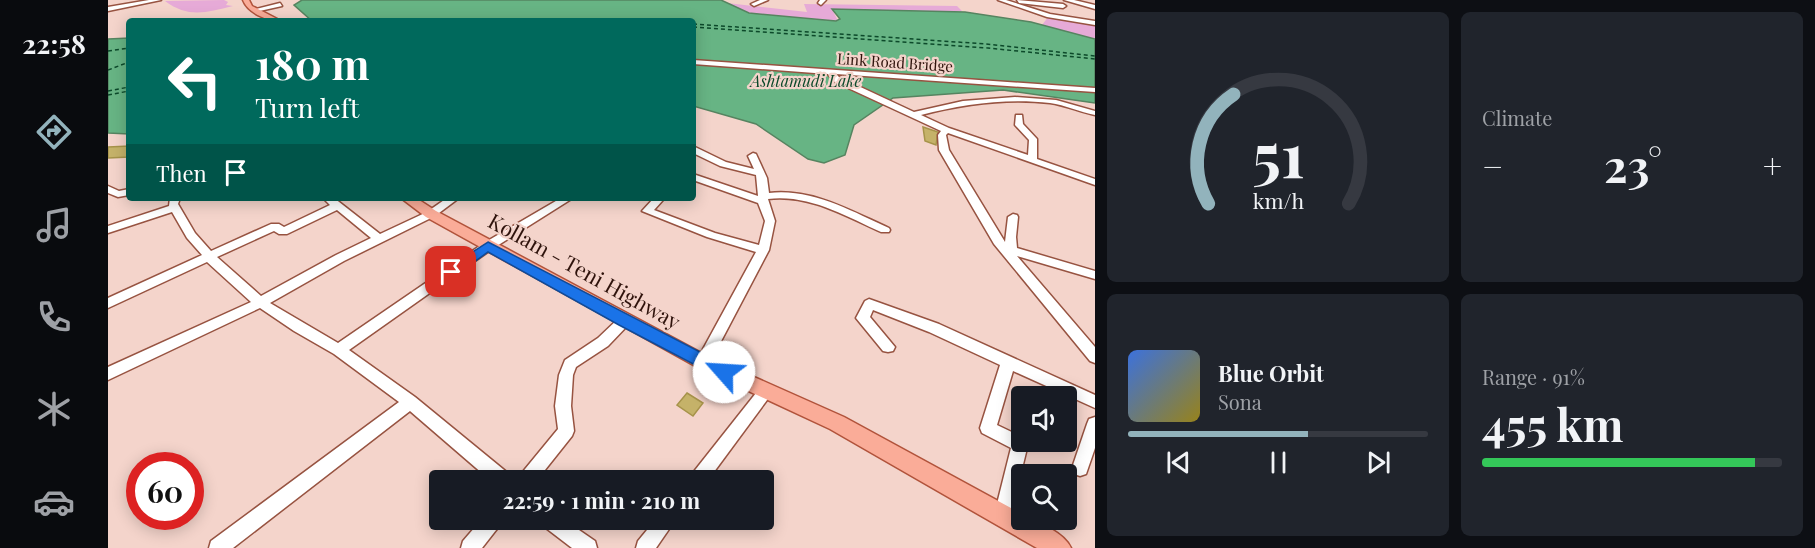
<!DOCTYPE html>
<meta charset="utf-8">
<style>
body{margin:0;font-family:"Playfair Display",serif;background:#20242c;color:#f1f3f6;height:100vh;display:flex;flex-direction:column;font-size:22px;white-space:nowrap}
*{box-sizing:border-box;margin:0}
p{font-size:20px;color:#9ea1a6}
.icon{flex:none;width:33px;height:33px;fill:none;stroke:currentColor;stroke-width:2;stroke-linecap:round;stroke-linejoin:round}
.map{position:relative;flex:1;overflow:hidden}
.side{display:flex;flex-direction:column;gap:12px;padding:12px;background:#0d0f14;width:720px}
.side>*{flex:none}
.banner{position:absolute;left:18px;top:18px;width:570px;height:183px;border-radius:6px;box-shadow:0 3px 15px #0003;background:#00695c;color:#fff;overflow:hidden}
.buttons{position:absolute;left:903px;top:386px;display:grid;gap:12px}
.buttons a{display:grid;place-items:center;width:66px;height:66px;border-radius:6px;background:#171b24;box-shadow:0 3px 15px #0003;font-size:30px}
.speed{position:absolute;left:18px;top:452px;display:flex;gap:12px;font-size:30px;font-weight:700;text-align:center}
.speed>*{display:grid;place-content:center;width:78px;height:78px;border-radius:50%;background:#171b24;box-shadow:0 3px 15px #0003;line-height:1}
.speed .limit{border:9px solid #d22;background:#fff;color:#111}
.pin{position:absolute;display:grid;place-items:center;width:51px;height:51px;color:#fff;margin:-26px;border-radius:12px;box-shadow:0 3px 9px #0006}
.me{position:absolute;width:66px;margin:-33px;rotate:296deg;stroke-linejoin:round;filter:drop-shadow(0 0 4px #0008)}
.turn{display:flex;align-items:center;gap:21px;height:126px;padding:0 30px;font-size:27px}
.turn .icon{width:78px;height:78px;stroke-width:2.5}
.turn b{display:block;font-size:42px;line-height:51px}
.then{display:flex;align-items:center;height:57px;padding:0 30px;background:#0003;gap:12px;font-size:22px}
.big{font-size:45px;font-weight:700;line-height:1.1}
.side .tile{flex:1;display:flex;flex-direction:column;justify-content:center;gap:9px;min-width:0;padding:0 21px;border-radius:9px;background:#20242c}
.side .dial{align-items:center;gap:0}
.dial svg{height:156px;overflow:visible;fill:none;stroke:#363941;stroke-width:7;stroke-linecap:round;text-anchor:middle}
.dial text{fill:#f1f3f6;stroke:none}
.song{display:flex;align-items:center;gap:18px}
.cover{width:72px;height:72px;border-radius:9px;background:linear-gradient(135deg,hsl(220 70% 55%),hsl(50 70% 35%))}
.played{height:6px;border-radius:3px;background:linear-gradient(90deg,#92b3bc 60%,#363941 60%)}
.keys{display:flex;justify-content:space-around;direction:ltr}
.heat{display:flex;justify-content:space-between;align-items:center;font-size:33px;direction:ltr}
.charge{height:9px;border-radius:4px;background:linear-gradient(90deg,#34c759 91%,#363941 0)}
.side .tiles{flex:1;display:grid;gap:12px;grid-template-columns:repeat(2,1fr)}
.trip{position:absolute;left:321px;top:470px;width:345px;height:60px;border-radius:6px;background:#171b24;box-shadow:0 3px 15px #0003;font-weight:700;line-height:60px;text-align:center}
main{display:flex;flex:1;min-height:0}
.menu{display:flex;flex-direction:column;width:108px;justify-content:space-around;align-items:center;background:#090b0e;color:#9ea1a6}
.menu .icon{width:42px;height:42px}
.menu .selected{color:#92b3bc}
.menu b{font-size:27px;color:#f1f3f6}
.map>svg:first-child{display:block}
.green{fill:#e6aad7}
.water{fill:#67b484;stroke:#568460;stroke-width:1.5}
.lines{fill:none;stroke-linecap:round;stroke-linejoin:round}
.ferry{stroke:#0c492a;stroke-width:1.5;stroke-dasharray:4 3;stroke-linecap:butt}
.building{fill:#c5b269;stroke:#a6934a;stroke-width:1.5}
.minor-casing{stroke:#975341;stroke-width:3}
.major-casing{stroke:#b1533b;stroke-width:3}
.minor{fill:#fff;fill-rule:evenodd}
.major{fill:#faac98;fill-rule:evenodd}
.route{fill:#1a73e8;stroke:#114b97;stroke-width:1.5}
.labels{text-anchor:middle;stroke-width:4.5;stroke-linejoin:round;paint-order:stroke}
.far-street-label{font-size:15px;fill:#2f130c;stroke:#f4d4cb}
.far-water-label{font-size:16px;font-style:italic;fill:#0c492a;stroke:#f4d4cb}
.near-street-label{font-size:21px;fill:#2f130c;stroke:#f4d4cb}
</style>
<main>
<nav class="menu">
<b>22:58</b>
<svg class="icon selected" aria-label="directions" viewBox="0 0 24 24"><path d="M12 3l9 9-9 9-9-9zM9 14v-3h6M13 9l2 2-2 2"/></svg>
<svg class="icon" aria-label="music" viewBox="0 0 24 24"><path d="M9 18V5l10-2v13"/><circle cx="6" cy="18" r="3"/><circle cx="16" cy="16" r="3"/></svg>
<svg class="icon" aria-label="phone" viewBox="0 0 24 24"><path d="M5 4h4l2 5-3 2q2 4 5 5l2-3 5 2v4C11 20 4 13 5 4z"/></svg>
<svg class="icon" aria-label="climate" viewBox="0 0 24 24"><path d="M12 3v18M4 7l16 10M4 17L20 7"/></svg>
<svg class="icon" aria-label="car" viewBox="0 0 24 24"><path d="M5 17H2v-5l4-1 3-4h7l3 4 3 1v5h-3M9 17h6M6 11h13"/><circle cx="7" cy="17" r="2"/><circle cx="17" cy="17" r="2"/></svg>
</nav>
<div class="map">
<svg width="987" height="548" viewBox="0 0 987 548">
<rect width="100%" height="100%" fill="#f4d4cb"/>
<g class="green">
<path d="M116 0 120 2 118 5 125 6C97 13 80 18 57 1Z"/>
<path d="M619 3 699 12 696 4 849 6 854 11 808 12 724 9 730 21 641 13Z"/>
<path d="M941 16 987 25V39L934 25Z"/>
</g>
<g class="water">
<path d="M194 0H613L641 13 728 21 732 19 724 9 857 12 923 22 987 39V103L895 90 785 98 746 125 737 155 716 163 700 159 648 124 585 106V21H204L186 5Z"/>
<path d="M21 38V134L0 133V39Z"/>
</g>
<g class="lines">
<g class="ferry">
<path d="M585 24 878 44 987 56"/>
<path d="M585 27 880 48 987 59"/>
<path d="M0 51 21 48"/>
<path d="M0 70 21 62"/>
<path d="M0 91 21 87"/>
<path d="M0 95 21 91"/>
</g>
</g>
<g class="building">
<path d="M815 127 830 132 828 145 817 141Z"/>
<path d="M21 146V157L0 158V147Z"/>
<path d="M579 393 595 403 585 416 569 405Z"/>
</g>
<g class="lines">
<g class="minor-casing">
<g id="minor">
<path d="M41 0H53L0 11V7Z"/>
<path d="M652 0H660L646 6 643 4Z"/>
<path d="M712 0H718L713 5 710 3Z"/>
<path d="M890 0H898L942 14 987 21V25L939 17Z"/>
<path d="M909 0 955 4 958 6 955 8 911 3Z"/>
<path d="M956 0H966L987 5V9Z"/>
<path d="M172 3 174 6 147 12 144 10Z"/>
<path d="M585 60 987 88V92L728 74 731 77 806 112 855 101 907 97 948 100 987 111V115C972 112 957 105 942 103 899 98 855 104 813 115L841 128 920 155 921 140 907 125 908 115H914L915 124 929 139V159L987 179V185L840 133 838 135 841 150 897 242 900 217 905 214 909 215 910 217 908 237 909 248 987 271V279L909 256 987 347V363L982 361 886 244 831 150 830 135 833 131 725 81 720 74 585 64Z"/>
<path d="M585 146 618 162 646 169 640 156 645 153 648 154 659 178 661 193C704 188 743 211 781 228L782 230 781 232H773C737 216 701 194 660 199L667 221 661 250 600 366 595 368 590 366 588 362 648 252 599 237 534 211 546 198H554L555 200 546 210 607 233 651 245 657 221 650 203 585 180V174L650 196 648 175 612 166 585 153Z"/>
<path d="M0 186 11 191 21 189V195L10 197 0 193Z"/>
<path d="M62 198H72L70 204 87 233 103 251 163 224H171L176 227 222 205 215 198H226L272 234 319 212 339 198H351L327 216 236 261 162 303 230 343 376 243 453 198H465L384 249 241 350 307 397 401 474 403 480H382L302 411 125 548H101L103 541 291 402 226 354 186 331 152 308 0 380V367L143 302 99 262 0 308V298L94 255 79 238 64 212 0 233V226L61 206ZM229 210 263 238 228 255 153 296 109 257 166 231 171 234H179Z"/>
<path d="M761 299 831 324 987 395V408L905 371 889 425 914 437V441H919L920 444 901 522 895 525 889 522 886 516 903 448 874 433 872 428 892 365 821 332 765 310 762 317 787 347 785 351 780 352 775 351 748 318 757 301Z"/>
<path d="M516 316 521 318 523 321 521 324 500 346 468 367 465 375 463 406 466 431 464 436 429 480H411L413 474 450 429 447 406 451 375 457 360 490 338 511 318Z"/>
<path d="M657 386 662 388 664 392 662 396 600 480H582L584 474 652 388Z"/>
<path d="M987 417V448L978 474 972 476 966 474 964 468 979 424 981 419Z"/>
<path d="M374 519H395L392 525 374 548H353L355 541Z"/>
<path d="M431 519H455L487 541 489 548H464L434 525Z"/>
<path d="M548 519H568L548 548H528L530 541Z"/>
</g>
</g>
<g class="major-casing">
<g id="major">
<path d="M135 0H141L144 6 173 21C159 21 140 13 135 0Z"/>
<path d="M293 198H308L328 211 601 357 736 417 914 514V519C929 519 957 534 963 548H929L722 429 589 367 318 217Z"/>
</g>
</g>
<use href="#minor" class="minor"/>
<use href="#major" class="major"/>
</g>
<path class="route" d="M380 242 621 367 624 372 621 377 616 379 610 377 511 325 380 252 348 275H338L336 272 338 269Z"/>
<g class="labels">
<g class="far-street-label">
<text transform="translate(787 63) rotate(4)" y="5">Link Road Bridge</text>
</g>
<g class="far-water-label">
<text x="698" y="87">Ashtamudi Lake</text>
</g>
<g class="near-street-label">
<text transform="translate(476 272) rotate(29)" y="7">Kollam - Teni Highway</text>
</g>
</g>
</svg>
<div class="buttons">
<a><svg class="icon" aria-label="sound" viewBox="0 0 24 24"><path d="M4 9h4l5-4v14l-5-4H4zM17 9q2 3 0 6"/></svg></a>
<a><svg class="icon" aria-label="search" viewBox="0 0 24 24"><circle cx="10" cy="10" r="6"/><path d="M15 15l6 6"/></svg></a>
</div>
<div class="speed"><div class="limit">60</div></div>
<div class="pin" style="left:343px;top:272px;background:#d93025"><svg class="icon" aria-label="arrive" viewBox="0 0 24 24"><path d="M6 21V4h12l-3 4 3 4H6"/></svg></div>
<svg class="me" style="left:616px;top:372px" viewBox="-20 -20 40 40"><circle r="19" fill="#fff"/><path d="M0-13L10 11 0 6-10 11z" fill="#1a73e8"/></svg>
<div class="trip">22:59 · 1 min · 210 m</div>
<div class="banner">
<div class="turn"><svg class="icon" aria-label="left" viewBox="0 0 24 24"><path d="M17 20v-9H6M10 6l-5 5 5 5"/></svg><div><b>180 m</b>Turn left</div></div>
<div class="then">Then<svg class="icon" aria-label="arrive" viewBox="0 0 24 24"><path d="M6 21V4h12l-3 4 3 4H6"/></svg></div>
</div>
</div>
<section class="side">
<div class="tiles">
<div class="tile dial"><svg viewBox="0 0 100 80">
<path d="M14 69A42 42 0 1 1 86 69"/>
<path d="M14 69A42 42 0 0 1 27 13" stroke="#92b3bc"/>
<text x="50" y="56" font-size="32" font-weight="700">51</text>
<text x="50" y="72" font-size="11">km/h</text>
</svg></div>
<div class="tile"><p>Climate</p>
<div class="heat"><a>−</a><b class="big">23°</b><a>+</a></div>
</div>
<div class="tile">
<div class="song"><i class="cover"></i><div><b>Blue Orbit</b><p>Sona</p></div></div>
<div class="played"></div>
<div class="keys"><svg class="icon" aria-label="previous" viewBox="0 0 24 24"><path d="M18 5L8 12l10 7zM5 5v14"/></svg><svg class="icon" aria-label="pause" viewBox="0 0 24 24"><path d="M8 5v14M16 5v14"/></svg><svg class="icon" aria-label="next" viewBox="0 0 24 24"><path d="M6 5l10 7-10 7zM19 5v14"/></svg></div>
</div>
<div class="tile"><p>Range · 91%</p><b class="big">455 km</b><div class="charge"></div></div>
</div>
</section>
</main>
